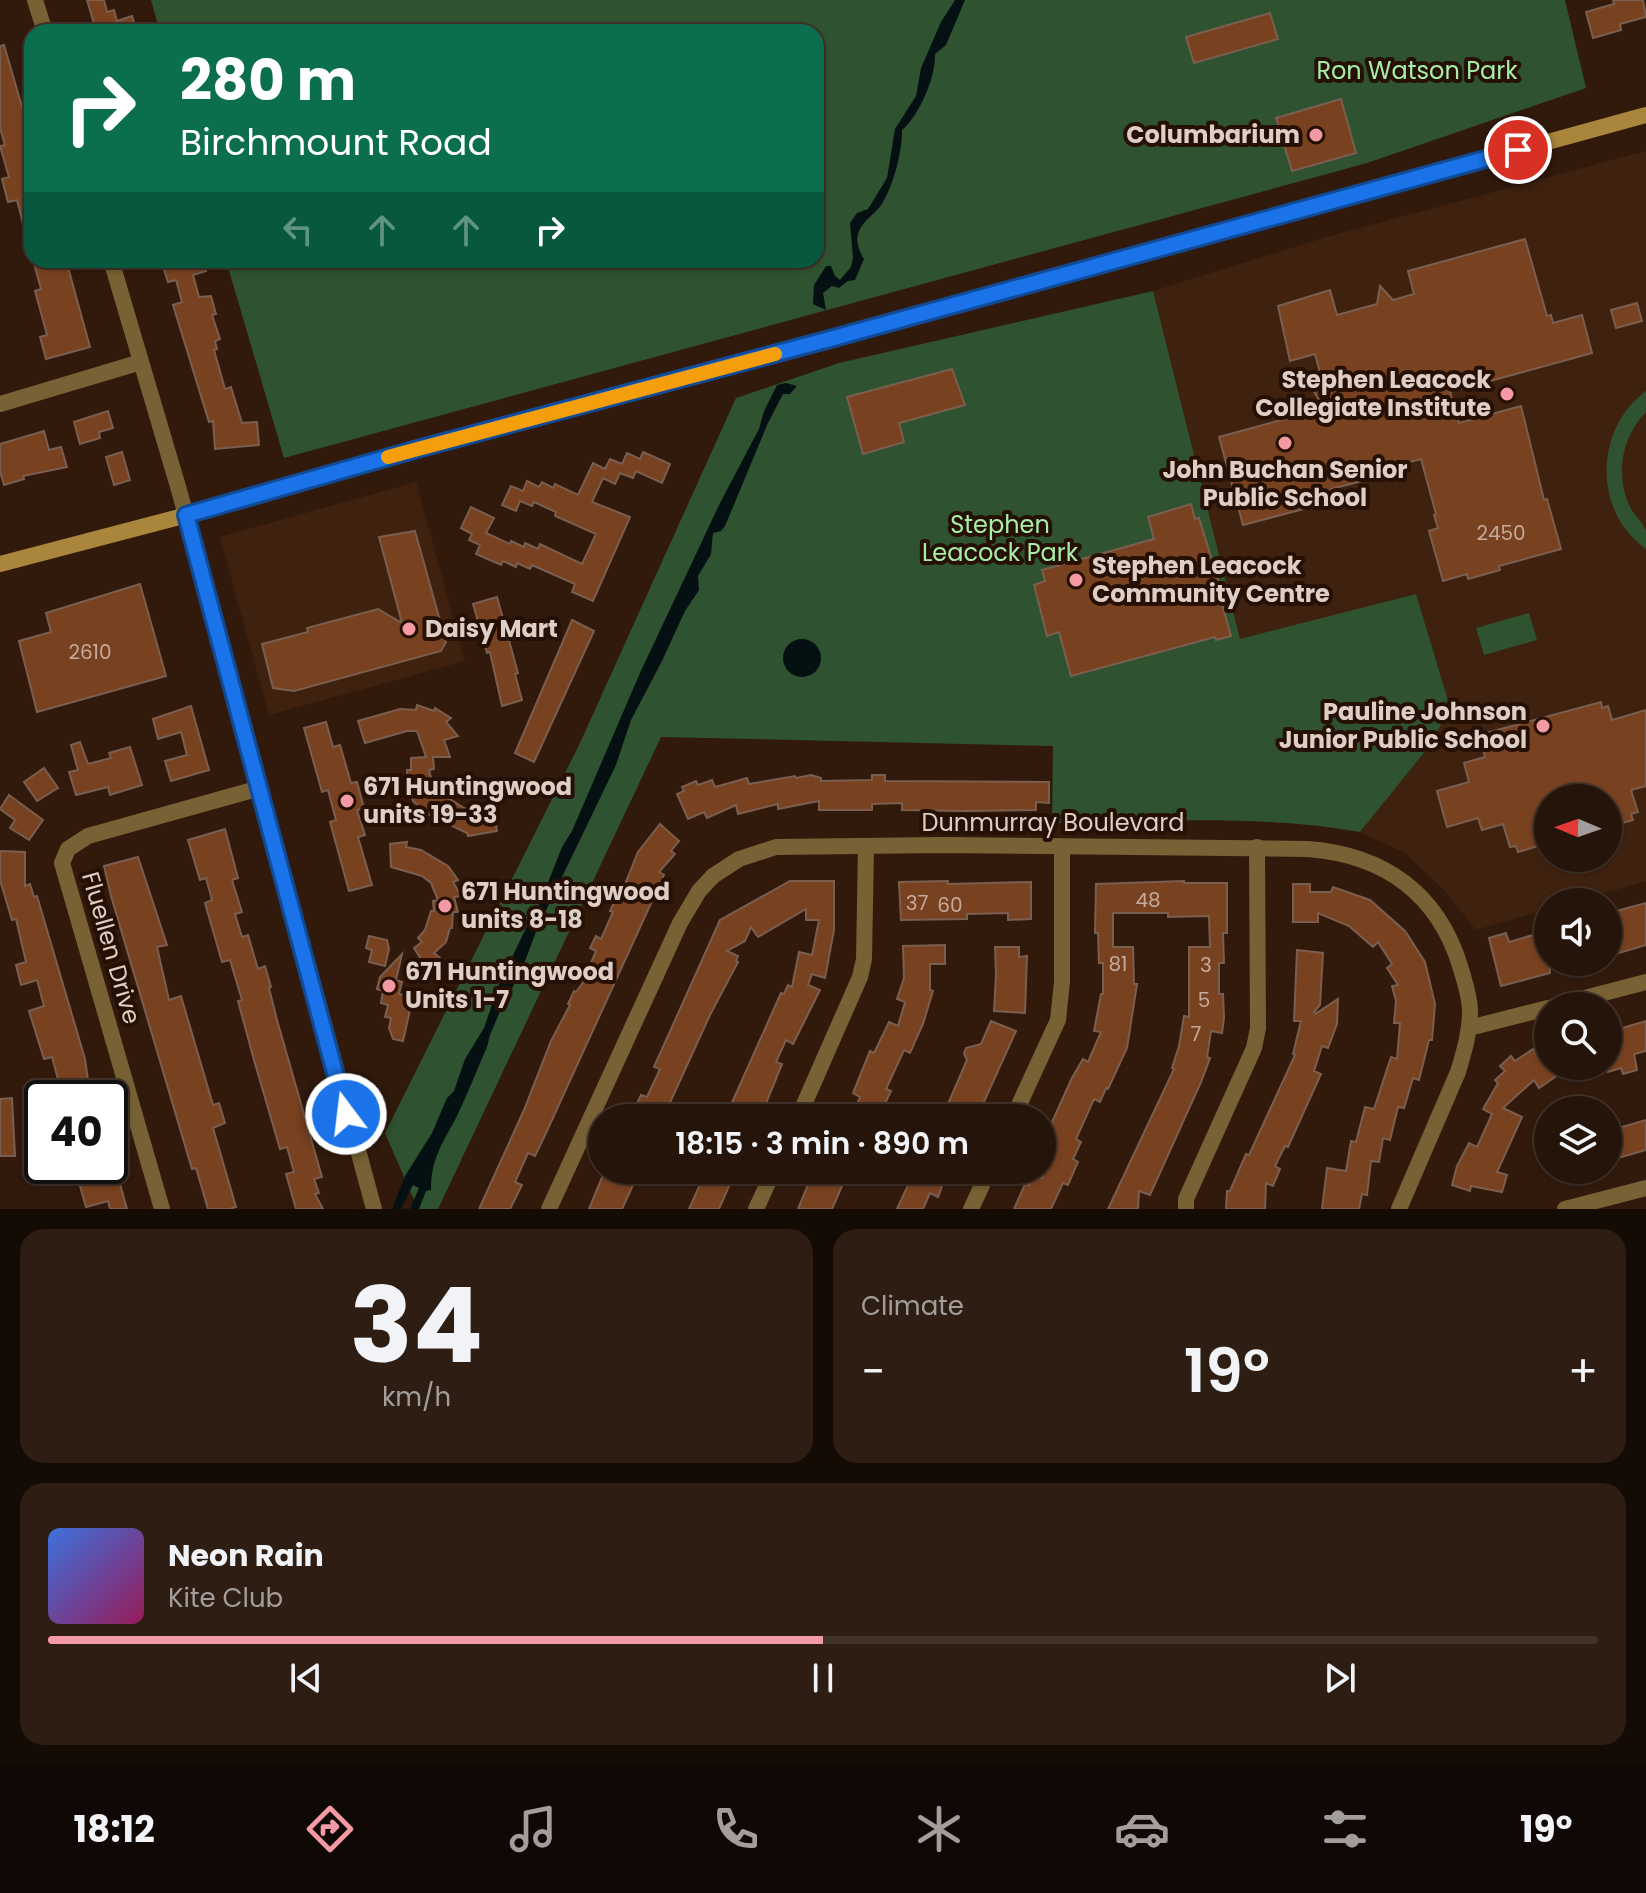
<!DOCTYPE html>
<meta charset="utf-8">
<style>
body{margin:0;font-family:Poppins,sans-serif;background:#2d1d12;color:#f1f3f6;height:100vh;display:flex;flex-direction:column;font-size:30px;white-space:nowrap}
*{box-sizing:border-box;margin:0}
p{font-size:26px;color:#a39e9c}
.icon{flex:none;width:44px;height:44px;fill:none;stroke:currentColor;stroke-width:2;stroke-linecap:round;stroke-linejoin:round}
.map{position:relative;height:1209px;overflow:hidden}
.drawer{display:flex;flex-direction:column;gap:20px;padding:20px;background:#140b05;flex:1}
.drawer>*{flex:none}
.top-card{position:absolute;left:24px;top:24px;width:800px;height:244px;border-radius:24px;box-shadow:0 2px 6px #0004,0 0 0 2px #42332a;background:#0b6e4f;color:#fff;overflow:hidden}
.needle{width:52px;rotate:272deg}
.controls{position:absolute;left:1534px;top:784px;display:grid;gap:16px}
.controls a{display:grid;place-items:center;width:88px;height:88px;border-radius:50%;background:#251409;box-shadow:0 2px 6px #0004,0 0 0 2px #42332a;font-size:40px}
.speed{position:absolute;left:24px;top:1080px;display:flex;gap:16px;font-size:40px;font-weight:700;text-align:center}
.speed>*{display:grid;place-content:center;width:104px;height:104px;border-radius:50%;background:#251409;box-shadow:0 2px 6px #0004,0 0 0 2px #42332a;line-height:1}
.speed .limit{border:4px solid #111;border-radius:12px;background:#fff;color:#111}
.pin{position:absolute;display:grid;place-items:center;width:68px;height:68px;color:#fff;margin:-34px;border:4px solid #fff;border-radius:50%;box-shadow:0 2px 8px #0007}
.me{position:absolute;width:88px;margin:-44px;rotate:345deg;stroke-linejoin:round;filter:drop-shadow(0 0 6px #0008)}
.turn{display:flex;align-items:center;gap:28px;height:168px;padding:0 24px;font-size:36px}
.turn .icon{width:104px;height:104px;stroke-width:2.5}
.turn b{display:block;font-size:56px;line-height:68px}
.lanes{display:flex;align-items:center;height:76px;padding:0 24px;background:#0003;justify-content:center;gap:40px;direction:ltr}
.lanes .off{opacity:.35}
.big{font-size:60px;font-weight:600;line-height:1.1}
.drawer .tile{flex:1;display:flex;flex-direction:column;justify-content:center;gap:12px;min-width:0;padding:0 28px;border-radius:24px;background:#2d1d12}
.drawer .dial{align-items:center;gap:0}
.dial b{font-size:104px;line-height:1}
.song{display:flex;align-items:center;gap:24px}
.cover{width:96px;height:96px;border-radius:12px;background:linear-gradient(135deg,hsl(220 70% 55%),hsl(330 70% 35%))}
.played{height:8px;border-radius:4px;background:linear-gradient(90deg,#f49aa5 50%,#42332a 50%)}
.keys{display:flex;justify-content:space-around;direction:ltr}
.heat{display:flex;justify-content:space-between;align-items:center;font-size:44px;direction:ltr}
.drawer .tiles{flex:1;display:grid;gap:20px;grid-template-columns:1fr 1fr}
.tile:last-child{grid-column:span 2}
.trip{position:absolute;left:588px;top:1104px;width:468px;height:80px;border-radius:40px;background:#251409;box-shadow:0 2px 6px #0004,0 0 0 2px #42332a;font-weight:600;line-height:80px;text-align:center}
.tab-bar{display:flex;height:128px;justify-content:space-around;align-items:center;background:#0f0804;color:#a39e9c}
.tab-bar .icon{width:56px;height:56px}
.tab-bar .selected{color:#f49aa5}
.tab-bar b{font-size:36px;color:#f1f3f6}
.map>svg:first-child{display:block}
.built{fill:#3f210f;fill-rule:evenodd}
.green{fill:#2f5330}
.water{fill:#051013}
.building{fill:#78411f;stroke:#7a5e4f;stroke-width:2}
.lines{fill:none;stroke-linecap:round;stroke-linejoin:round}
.minor{stroke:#776135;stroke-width:16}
.tertiary{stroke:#776135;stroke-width:16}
.secondary{stroke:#a9863b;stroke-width:16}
.route-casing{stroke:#114b97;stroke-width:20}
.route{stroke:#1a73e8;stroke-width:14}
.slow{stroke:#f59e0b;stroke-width:14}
.poi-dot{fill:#f49aa5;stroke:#261004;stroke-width:3}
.labels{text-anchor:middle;stroke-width:8;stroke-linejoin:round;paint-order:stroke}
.number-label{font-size:20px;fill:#c5ab9c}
.park-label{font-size:24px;fill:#a6eea8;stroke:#261004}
.poi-label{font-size:24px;font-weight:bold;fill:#dfcec6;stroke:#261004;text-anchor:start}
.street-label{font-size:24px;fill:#dfcec6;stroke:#261004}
</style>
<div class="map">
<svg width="1646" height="1209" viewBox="0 0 1646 1209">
<rect width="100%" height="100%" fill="#311a0c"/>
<g class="built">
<path d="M1646 151V881L1574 902H1548V909L1476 930 1443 889 1405 853 1360 832 1431 744 1415 594 1240 640 1153 291 1330 236ZM1548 798H1608V858H1548Z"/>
<path d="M416 482 465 661 269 715 220 537Z"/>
</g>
<g class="green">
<path d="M151 0H1565L1586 88 1367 163 284 458 226 260H816V32H160Z"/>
<path d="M1153 291 1240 639 1416 594 1450 707 1431 744 1360 832C1259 814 1154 822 1052 823L1053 746 661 737 438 1209H418L385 1133 580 743 736 398 839 363Z"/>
<path d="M1646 391V412C1622 437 1615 472 1629 505 1633 514 1643 522 1646 531 1646 535 1646 544 1646 549 1593 512 1594 429 1646 391Z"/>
<path d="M1529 613 1537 640 1484 655 1476 628Z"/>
</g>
<g class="water">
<path d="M955 0H965L946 45 935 54C936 77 919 116 902 130 902 152 894 184 882 204 875 214 861 222 858 234 856 243 859 251 864 259L855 280 848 281 839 288 832 286 823 293 826 310 813 304 814 285 826 266H831L835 276 840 280 851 267 853 258 850 223 857 213 868 209 887 178 895 129 916 96 921 68 941 22Z"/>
<path d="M786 383 797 386 790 394H783L768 423 725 526 721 531 713 533 711 554 698 576 699 590 685 611 662 661 631 720 616 765 537 929 521 972 504 1002 490 1035 487 1047C477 1070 467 1095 456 1118 442 1144 431 1159 431 1190L426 1191 419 1209H410L419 1188 413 1185 401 1209H392L405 1176 432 1133 447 1098 454 1091 465 1059 484 1028 499 984 529 922 538 908 562 847 572 831 640 673 720 503 759 429 764 411 777 385Z"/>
<circle cx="802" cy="658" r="19"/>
</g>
<g class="building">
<path d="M87 0H104L107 12 114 10 117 21 132 16 137 32H90L89 28 95 27Z"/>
<path d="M1613 0H1643L1646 17 1620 24 1621 30 1593 38 1586 12 1614 4Z"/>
<path d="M1270 13 1278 39 1194 63 1186 37Z"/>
<path d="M4 45 32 141V180L28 181 32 196V243H28L17 200 8 202 2 179 9 177 0 146 5 145 0 128V46Z"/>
<path d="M1341 99 1356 153 1292 171 1276 118Z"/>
<path d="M1525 239 1547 316 1551 315 1553 323 1582 315 1592 353 1450 392 1459 423 1521 406 1544 500 1547 499 1561 549 1499 566 1500 570 1468 579 1467 574 1443 581 1429 531 1438 528 1434 515 1436 514 1421 459 1369 473 1370 479 1331 489 1334 501 1243 525 1219 437 1325 408 1314 392 1323 384 1315 354 1290 361 1278 306 1330 290 1337 315 1377 304 1380 286 1393 300 1414 294 1408 271Z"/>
<path d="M33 260H66L90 347 46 359 40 337 47 335 35 291 41 289Z"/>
<path d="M161 260H202L206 271 193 275 199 297 211 296 216 314 212 315 220 339 215 341 217 349 214 350 225 389 231 387 242 423 257 422 259 445 215 449 213 421 209 422 173 305 182 302 176 280 168 282Z"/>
<path d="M1637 303 1642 321 1616 328 1611 310Z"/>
<path d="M952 369 965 405 899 423 904 442 863 454 847 397Z"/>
<path d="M108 411 113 428 99 432 100 438 80 444 74 422Z"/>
<path d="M44 431 49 450 61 447 67 467 23 476 24 479 4 485 0 471V444Z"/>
<path d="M122 452 130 480 114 485 106 457Z"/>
<path d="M643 452 670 464 662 483 636 471 633 478 620 473 615 484 603 478 592 502 630 517 593 601 572 592 575 584 532 565 530 569 517 563 516 567 503 561 501 565 476 554 480 545 469 540 472 534 461 528 471 507 494 518 486 533 510 544 511 541 524 547 525 543 538 549 540 544 582 564 596 534 555 516 556 512 534 502 532 506 520 501 516 511 502 505 511 486 523 491 527 481 539 487 542 482 553 488 555 484 578 495 593 463 605 469 610 459 622 464 627 453 640 459Z"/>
<path d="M1191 504 1195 519 1199 518 1225 603 1222 604 1231 636 1216 640 1215 637 1071 676 1059 632 1047 636 1034 585 1045 581 1042 570 1154 539 1148 517Z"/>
<path d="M415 531 446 642 441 651 294 691 273 688 262 644 308 632 307 628 378 609 402 623 379 537Z"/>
<path d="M140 584 166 676 37 712 19 641 51 632 46 613Z"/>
<path d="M497 597 518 673 515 674 522 700 502 706 490 652 487 653 473 604Z"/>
<path d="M572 620 594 631 534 762 515 753Z"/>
<path d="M1601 702 1602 708 1608 706 1612 720 1646 710V786L1631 790 1638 812 1631 814 1633 820 1608 827V798H1548V843L1518 852 1516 846 1510 847 1503 824 1482 830 1478 818 1447 827 1437 791 1469 782 1464 763 1485 757 1481 741 1488 739 1486 733Z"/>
<path d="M417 705 434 711 435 708 451 718 446 722 458 736 444 740 450 757H433L434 769 429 770 435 793 442 794 464 808 478 811 493 808 497 831 468 836 467 833 425 813 413 801 408 787 407 770H411V758L426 757 417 731H407L365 743 358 721 400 709 416 710Z"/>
<path d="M191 706 209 770 171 781 165 761 187 755 181 732 158 739 153 719Z"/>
<path d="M326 722 333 747 340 745 351 783 357 782 364 808 357 810 365 835 358 837 372 885 349 891 330 822 336 820 328 790 322 792 304 728Z"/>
<path d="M80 742 88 764 111 758 109 753 130 747 142 785 110 795 108 787 76 795 69 772 78 770 71 745Z"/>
<path d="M44 768 58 788 37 801 24 782Z"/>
<path d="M811 775 821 778V781L872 780V775H885V781L1049 782V803L1036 802V810L965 811 902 810V803L872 804V810H819V801L778 809V804L738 814 736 805 707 818 704 812 688 819 677 794 684 791 682 787 696 781 698 785 712 780 715 787 747 778 749 784 795 776 796 778Z"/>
<path d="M9 795 43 820 29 840 10 828 15 820 0 809Z"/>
<path d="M660 824 679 841 671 851 675 854 659 872 664 875 546 1133 535 1156 528 1153 515 1182 522 1185 510 1209H479L524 1110 551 1041 570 1005 568 1004 574 991 576 992 582 984 596 951 590 948 596 936 601 939 613 912 610 911 615 901 619 899 638 852Z"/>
<path d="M225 829 238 878 232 880 242 912 235 914 242 937 248 935 258 969 265 966 271 987 269 988 277 1020 322 1177 314 1179 319 1193 315 1194 323 1209H296L286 1174 294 1172 287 1147 280 1149 254 1060 238 1001 242 1000 230 960 222 962 205 903 212 900 206 878 200 880 188 840Z"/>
<path d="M407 842 406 847 421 850 448 866 458 880 453 882 461 896 454 897 458 912H453L452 928H450L446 942 434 953 440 958 426 967 414 948 422 942 418 938 425 930 431 911H434L433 901 438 900 431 883 422 876 391 867 390 844Z"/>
<path d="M0 851 25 852V886L30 884 34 897 37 896 85 1059 90 1094 63 1098 52 1057 44 1059 29 1011 44 1006 37 980 21 985 16 965 26 962 16 919 12 920 0 880Z"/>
<path d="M138 857 167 945 157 947 169 1000 181 996 213 1105 219 1103 225 1123 213 1128 236 1207 229 1209H208L196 1168 192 1169 111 896 104 866Z"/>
<path d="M790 881H834V930L825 978 812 974 808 985 820 990 793 1044 786 1040 776 1062 782 1064 765 1106 758 1103 751 1118H725L781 993 784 994 788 985 792 987 799 952 812 955 819 920H806V909L758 937 751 927 745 941 727 951 738 956 736 961 738 962 710 1015 663 1118H630L641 1095 647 1097 660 1069 654 1067 720 920Z"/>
<path d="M948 881V884L1031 882V919L1008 920V913L967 914V919L901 920 899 882Z"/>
<path d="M1184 881V883H1227V933H1223L1224 963H1219V994H1223L1224 1018 1222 1033 1211 1031 1207 1057 1210 1058 1201 1082 1150 1195 1139 1191 1138 1209H1108L1174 1069 1172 1068 1179 1046 1184 1016 1189 1017V947H1210L1209 916 1168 917V913H1113V947H1133L1134 984H1137L1127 1048 1108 1089 1106 1088 1100 1102 1094 1099 1076 1139 1081 1142 1073 1159 1078 1162 1068 1185 1063 1183 1051 1209H1014L1025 1184 1029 1186 1034 1175 1042 1178V1144L1072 1078 1083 1059 1088 1062 1101 1032 1094 1031 1101 994H1103V963H1099L1098 933H1095L1096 884Z"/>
<path d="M1293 884H1310V892H1331L1333 887 1370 900 1405 931 1425 962 1435 1004 1432 1040H1429L1419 1080 1413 1078 1404 1108 1398 1107 1390 1140 1383 1138 1379 1162 1371 1161 1367 1195 1362 1194 1359 1209H1322L1327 1168 1346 1171 1351 1141 1356 1142 1365 1107 1374 1109 1391 1057 1397 1059 1400 1023H1394L1396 1001 1392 986 1398 985 1387 968 1392 964 1378 942 1373 947 1349 926 1318 913V922H1293Z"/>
<path d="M1646 903V945L1612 955 1608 943V920L1611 919 1609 913Z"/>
<path d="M1548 925 1550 973 1501 986 1489 938 1506 933 1509 942 1533 935Z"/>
<path d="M369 936 387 940 389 949 385 966 369 962 372 950 366 948Z"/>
<path d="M945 945V964H930V990L933 991 923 1024 910 1053 904 1050 886 1089 891 1091 878 1118H851L860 1097 853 1093 870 1051 874 1053 889 1022 898 1026 905 1002 897 999 904 978 903 946Z"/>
<path d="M995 947H1019V957L1027 956 1025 1013 994 1011 996 975Z"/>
<path d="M1297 950 1323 953 1320 1005 1314 1012 1315 1014 1338 999 1337 1024 1328 1048 1322 1046 1314 1071 1321 1074 1288 1147 1285 1146 1275 1166 1280 1169 1273 1186 1266 1183 1265 1209H1226L1227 1191H1230L1246 1154 1249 1155 1295 1055 1293 1054 1301 1021H1294Z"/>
<path d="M402 954 396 980 402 982 399 994 407 996 404 1008 410 1010 403 1041 393 1039 389 1028 391 1018 385 1017 388 1005 381 1003 383 991 377 989 380 977Z"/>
<path d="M991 1021 1016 1031 978 1115 975 1113 972 1118H938L945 1103 948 1104 967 1060 964 1054 966 1048 981 1044Z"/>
<path d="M1646 1021V1051L1634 1054 1637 1070 1623 1074 1621 1068 1608 1072V1032Z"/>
<path d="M1548 1046V1066H1571L1539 1088 1534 1080 1503 1108 1522 1117 1497 1172 1507 1175 1502 1192 1471 1186 1470 1191 1452 1185 1457 1166 1469 1143 1477 1147 1492 1114 1483 1109 1498 1083 1495 1080 1505 1071 1500 1066 1511 1056 1515 1061 1533 1049 1536 1054Z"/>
<path d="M12 1098 15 1156H0V1099Z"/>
<path d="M1646 1120V1150L1608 1161V1131Z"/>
<path d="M86 1166H115L127 1209H110L108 1201 86 1207 80 1186 90 1183Z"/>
<path d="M605 1170H640L622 1209H589Z"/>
<path d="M718 1170H736L719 1209H689L706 1171 716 1176Z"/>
<path d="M814 1170H849L832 1209H798Z"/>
<path d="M915 1170H948L938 1197 930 1193 923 1209H897Z"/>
</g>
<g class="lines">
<g class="minor">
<path d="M0 404 141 362"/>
<path d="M1554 1006 1646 982"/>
<path d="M1469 1028 1548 1008"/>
<path d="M798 1118 860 977 864 959 866 847"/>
<path d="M1013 1118 1058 1020 1062 982V848"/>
<path d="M162 1209 62 863 68 849 88 836 260 788"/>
<path d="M549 1209 680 923 699 891 713 876 739 859 776 847 941 845 1308 849C1385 855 1439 894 1461 969 1465 983 1470 997 1470 1011 1470 1032 1464 1052 1458 1072L1399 1209"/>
<path d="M756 1209 774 1170"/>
<path d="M971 1209 989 1170"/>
<path d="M1186 1209V1199L1254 1048 1258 1028 1257 847"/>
<path d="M1565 1209 1646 1188"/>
</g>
<g class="tertiary">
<path d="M35 0 45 32"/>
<path d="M111 260 179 490 374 1209"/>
</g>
<path class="secondary" d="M0 564 210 509 417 449 830 339 1646 115"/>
</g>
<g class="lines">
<g class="route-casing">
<path id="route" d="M346 1114 186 515 417 449 830 339 1518 150"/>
</g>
<use href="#route" class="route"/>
<path class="slow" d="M388 457 775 354"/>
</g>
<g class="poi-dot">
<circle cx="1316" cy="135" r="8"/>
<circle cx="1507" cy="394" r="8"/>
<circle cx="1285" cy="443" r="8"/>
<circle cx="1076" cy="580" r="8"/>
<circle cx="409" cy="629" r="8"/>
<circle cx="1543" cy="726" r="8"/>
<circle cx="347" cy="801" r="8"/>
<circle cx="445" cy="906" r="8"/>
<circle cx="389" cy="986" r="8"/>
</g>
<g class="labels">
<g class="number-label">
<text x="1501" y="540">2450</text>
<text x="90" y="659">2610</text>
<text x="1148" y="907">48</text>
<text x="917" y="910">37</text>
<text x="950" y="912">60</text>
<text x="1118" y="971">81</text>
<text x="1206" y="972">3</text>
<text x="1204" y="1007">5</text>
<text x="1196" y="1041">7</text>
</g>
<g class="park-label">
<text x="1417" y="79">Ron Watson Park</text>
<text x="1000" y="533">Stephen<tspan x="1000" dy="28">Leacock Park</tspan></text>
</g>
<g class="poi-label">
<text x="1300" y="143" text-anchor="end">Columbarium</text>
<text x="1491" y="388" text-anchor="end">Stephen Leacock<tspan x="1491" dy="28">Collegiate Institute</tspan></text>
<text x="1285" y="478" text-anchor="middle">John Buchan Senior<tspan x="1285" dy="28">Public School</tspan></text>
<text x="1092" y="574">Stephen Leacock<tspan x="1092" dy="28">Community Centre</tspan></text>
<text x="425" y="637">Daisy Mart</text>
<text x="1527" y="720" text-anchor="end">Pauline Johnson<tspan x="1527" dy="28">Junior Public School</tspan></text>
<text x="363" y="795">671 Huntingwood<tspan x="363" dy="28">units 19-33</tspan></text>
<text x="461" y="900">671 Huntingwood<tspan x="461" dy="28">units 8-18</tspan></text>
<text x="405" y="980">671 Huntingwood<tspan x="405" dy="28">Units 1-7</tspan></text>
</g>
<g class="street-label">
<text x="1053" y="831">Dunmurray Boulevard</text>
<text transform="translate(111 948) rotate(74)" y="8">Fluellen Drive</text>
</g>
</g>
</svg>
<div class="controls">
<a><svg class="needle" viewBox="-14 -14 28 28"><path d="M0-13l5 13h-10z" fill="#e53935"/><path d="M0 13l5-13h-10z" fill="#a39e9c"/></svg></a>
<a><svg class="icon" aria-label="sound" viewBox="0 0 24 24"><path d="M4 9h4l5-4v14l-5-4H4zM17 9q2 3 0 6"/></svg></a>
<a><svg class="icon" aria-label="search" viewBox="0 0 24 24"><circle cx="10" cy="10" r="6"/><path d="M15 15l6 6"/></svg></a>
<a><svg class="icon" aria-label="layers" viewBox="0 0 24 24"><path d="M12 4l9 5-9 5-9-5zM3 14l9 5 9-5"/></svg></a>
</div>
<div class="speed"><div class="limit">40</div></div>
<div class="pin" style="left:1518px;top:150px;background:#d93025"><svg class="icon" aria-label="arrive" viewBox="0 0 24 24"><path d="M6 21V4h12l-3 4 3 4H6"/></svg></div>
<svg class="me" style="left:346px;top:1114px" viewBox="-20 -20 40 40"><circle r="17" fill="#1a73e8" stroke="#fff" stroke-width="3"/><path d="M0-11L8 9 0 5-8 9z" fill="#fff"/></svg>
<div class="trip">18:15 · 3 min · 890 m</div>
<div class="top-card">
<div class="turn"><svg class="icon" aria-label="right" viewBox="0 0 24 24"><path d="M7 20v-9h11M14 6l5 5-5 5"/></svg><div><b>280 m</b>Birchmount Road</div></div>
<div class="lanes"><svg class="icon off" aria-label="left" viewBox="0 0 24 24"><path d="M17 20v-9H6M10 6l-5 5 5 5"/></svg><svg class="icon off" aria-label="ahead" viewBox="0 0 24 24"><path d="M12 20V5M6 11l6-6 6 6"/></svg><svg class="icon off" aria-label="ahead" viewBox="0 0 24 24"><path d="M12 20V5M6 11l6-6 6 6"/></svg><svg class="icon" aria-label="right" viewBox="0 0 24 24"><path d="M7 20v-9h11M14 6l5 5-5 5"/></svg></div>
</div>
</div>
<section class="drawer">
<div class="tiles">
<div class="tile dial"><b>34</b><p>km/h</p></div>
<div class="tile"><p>Climate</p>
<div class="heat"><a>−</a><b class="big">19°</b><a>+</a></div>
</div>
<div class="tile">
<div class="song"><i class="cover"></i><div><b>Neon Rain</b><p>Kite Club</p></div></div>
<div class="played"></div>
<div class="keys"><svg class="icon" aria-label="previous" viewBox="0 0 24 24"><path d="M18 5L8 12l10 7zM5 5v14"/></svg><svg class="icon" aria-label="pause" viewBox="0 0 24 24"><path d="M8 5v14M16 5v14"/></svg><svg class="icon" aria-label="next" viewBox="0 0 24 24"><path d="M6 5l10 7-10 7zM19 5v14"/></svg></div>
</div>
</div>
</section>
<nav class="tab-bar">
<b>18:12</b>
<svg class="icon selected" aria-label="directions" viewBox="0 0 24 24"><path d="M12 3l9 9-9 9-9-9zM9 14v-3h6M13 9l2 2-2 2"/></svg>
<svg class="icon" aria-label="music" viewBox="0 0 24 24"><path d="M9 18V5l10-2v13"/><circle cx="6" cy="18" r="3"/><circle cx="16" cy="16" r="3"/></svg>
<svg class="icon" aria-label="phone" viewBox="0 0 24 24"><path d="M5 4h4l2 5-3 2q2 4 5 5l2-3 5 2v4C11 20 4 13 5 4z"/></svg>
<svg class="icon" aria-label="climate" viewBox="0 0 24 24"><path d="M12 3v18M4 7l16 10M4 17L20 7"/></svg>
<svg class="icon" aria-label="car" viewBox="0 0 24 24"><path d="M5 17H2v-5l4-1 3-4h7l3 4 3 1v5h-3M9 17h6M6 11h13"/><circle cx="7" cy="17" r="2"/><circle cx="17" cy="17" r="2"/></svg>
<svg class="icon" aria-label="filters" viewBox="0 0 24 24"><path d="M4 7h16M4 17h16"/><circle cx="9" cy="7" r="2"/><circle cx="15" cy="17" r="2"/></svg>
<b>19°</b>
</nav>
